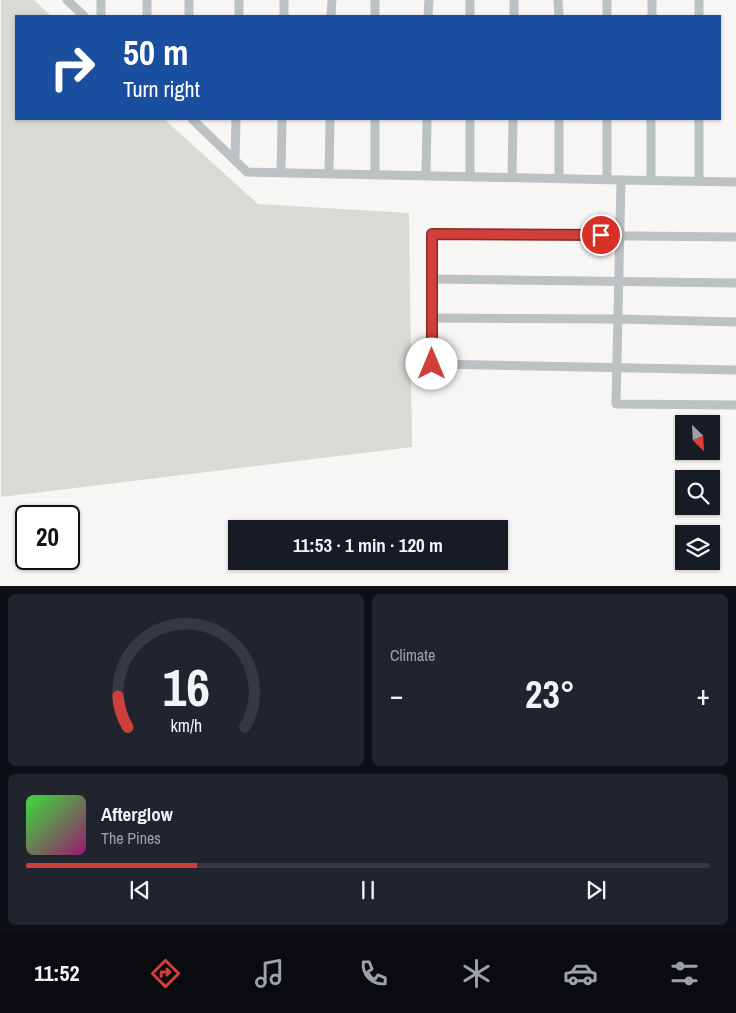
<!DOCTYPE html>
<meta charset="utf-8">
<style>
body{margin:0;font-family:"Archivo Narrow",sans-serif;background:#20242c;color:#f1f3f6;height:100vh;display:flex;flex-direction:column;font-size:19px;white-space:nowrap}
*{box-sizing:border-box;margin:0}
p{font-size:16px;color:#9ea1a6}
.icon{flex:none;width:28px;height:28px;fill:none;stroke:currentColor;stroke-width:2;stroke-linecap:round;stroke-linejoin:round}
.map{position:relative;height:586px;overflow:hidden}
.side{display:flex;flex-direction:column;gap:8px;padding:8px;background:#0d0f14;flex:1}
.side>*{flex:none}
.hud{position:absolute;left:15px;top:15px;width:706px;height:105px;border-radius:0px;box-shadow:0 1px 4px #0004;background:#1a4fa0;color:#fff;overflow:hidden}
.needle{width:32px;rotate:156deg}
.tools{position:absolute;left:675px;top:415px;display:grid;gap:10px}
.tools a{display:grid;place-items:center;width:45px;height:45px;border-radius:0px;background:#171b24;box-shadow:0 1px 4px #0004;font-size:25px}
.speed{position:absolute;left:15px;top:505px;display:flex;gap:10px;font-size:25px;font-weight:700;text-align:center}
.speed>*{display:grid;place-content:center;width:65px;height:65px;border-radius:50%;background:#171b24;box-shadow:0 1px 4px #0004;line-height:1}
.speed .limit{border:2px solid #111;border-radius:8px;background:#fff;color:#111}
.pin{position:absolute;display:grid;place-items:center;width:42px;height:42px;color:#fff;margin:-21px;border:2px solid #fff;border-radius:50%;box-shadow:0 1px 5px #0007}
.me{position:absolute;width:55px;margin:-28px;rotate:0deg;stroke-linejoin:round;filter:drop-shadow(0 0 4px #0008)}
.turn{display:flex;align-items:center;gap:18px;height:105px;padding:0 25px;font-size:22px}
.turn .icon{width:65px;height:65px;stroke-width:2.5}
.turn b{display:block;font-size:35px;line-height:42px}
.big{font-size:38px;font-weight:700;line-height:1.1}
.side .widget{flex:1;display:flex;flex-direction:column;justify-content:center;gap:8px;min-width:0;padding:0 18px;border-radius:8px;background:#20242c}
.side .dial{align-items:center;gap:0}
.dial svg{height:130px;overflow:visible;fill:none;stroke:#363941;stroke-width:7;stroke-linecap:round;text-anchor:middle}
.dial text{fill:#f1f3f6;stroke:none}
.song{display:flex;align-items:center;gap:15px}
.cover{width:60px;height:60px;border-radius:8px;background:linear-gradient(135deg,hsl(120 70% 55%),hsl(320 70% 35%))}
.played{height:5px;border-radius:2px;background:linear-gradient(90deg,#d13f3a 25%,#363941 25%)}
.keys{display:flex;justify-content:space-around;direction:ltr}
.heat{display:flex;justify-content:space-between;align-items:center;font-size:28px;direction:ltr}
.side .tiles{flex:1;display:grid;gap:8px;grid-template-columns:1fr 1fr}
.widget:last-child{grid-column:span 2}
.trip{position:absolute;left:228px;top:520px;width:280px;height:50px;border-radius:0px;background:#171b24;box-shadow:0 1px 4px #0004;font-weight:700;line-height:50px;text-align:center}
.tab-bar{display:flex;height:80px;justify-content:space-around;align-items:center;background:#090b0e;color:#9ea1a6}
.tab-bar .icon{width:35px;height:35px}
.tab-bar .on{color:#d13f3a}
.tab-bar b{font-size:22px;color:#f1f3f6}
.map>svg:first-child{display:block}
.green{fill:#d8dbd4}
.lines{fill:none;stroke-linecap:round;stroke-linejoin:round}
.lane{stroke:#bcc2c4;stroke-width:9}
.route-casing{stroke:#882926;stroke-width:12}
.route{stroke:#d13f3a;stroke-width:9}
</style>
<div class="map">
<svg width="736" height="586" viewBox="0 0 736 586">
<rect width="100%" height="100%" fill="#f7f6f4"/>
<path class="green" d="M1 0H34L51 16H16V119H164L258 204 409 213 412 447 1 497Z"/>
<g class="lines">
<g class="lane">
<path d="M67 0 84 16"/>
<path d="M470 0V16"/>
<path d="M558 0 559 16"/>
<path d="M101 16V0"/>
<path d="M147 16V0"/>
<path d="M189 16V0"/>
<path d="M239 16V0"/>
<path d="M284 16V0"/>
<path d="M331 16 332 0"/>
<path d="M375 16V0"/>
<path d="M428 16 429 0"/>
<path d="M514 16V0"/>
<path d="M607 16V0"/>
<path d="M652 16V0"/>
<path d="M699 16V0"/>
<path d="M192 119 247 172 621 180"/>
<path d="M470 119V176"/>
<path d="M559 119V178"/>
<path d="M235 160 236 119"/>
<path d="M281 172 282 119"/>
<path d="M329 173 330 119"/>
<path d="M375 174V119"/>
<path d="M426 175 427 119"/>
<path d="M512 177 513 119"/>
<path d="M607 179V119"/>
<path d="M651 180V119"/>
<path d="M699 181V119"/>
<path d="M736 182 621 180 616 404 736 405"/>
<path d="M736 237 432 234V364L736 370"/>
<path d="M432 279 736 283"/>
<path d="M432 318 618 319 736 322"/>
</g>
</g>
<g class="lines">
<g class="route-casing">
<path id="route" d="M432 364V234L601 235"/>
</g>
<use href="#route" class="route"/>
</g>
</svg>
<div class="tools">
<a><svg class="needle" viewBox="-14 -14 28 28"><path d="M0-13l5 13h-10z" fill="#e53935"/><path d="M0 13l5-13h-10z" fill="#9ea1a6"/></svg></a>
<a><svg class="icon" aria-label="search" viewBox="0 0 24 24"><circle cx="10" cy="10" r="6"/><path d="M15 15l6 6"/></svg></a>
<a><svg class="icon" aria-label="layers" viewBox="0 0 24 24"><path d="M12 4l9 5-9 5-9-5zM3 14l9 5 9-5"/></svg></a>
</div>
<div class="speed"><div class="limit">20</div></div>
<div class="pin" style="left:601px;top:235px;background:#d93025"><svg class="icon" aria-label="arrive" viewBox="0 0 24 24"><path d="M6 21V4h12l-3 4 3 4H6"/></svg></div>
<svg class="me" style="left:432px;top:364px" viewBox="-20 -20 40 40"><circle r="19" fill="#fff"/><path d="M0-13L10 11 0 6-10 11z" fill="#d13f3a"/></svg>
<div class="trip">11:53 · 1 min · 120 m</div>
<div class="hud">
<div class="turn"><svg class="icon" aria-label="right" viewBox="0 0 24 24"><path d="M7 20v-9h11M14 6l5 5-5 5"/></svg><div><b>50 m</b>Turn right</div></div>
</div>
</div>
<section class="side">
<div class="tiles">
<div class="widget dial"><svg viewBox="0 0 100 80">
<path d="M14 69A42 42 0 1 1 86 69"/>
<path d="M14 69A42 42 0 0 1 8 50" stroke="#d13f3a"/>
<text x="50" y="56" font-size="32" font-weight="700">16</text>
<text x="50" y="72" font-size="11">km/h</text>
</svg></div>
<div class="widget"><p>Climate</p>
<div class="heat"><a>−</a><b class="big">23°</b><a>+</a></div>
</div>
<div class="widget">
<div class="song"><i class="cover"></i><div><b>Afterglow</b><p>The Pines</p></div></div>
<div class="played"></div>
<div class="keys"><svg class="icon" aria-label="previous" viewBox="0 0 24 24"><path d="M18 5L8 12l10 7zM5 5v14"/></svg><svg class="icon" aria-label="pause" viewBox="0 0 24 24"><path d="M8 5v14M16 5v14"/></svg><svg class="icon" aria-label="next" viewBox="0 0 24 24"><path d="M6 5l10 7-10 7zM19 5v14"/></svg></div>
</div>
</div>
</section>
<nav class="tab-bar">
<b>11:52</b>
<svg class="icon on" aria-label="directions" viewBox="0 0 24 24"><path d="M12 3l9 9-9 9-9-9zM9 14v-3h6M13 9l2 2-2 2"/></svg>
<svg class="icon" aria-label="music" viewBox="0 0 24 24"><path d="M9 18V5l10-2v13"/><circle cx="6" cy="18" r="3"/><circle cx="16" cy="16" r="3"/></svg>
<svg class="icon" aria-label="phone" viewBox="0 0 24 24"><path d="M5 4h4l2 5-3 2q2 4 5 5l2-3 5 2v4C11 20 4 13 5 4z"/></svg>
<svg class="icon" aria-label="climate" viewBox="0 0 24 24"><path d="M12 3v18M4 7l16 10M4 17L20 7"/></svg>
<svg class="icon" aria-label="car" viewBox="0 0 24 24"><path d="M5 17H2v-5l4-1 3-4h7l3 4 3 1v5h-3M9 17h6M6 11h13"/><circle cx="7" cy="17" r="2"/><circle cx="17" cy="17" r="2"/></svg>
<svg class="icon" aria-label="filters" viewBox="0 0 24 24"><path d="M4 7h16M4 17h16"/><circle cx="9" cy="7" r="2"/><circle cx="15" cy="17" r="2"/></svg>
</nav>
